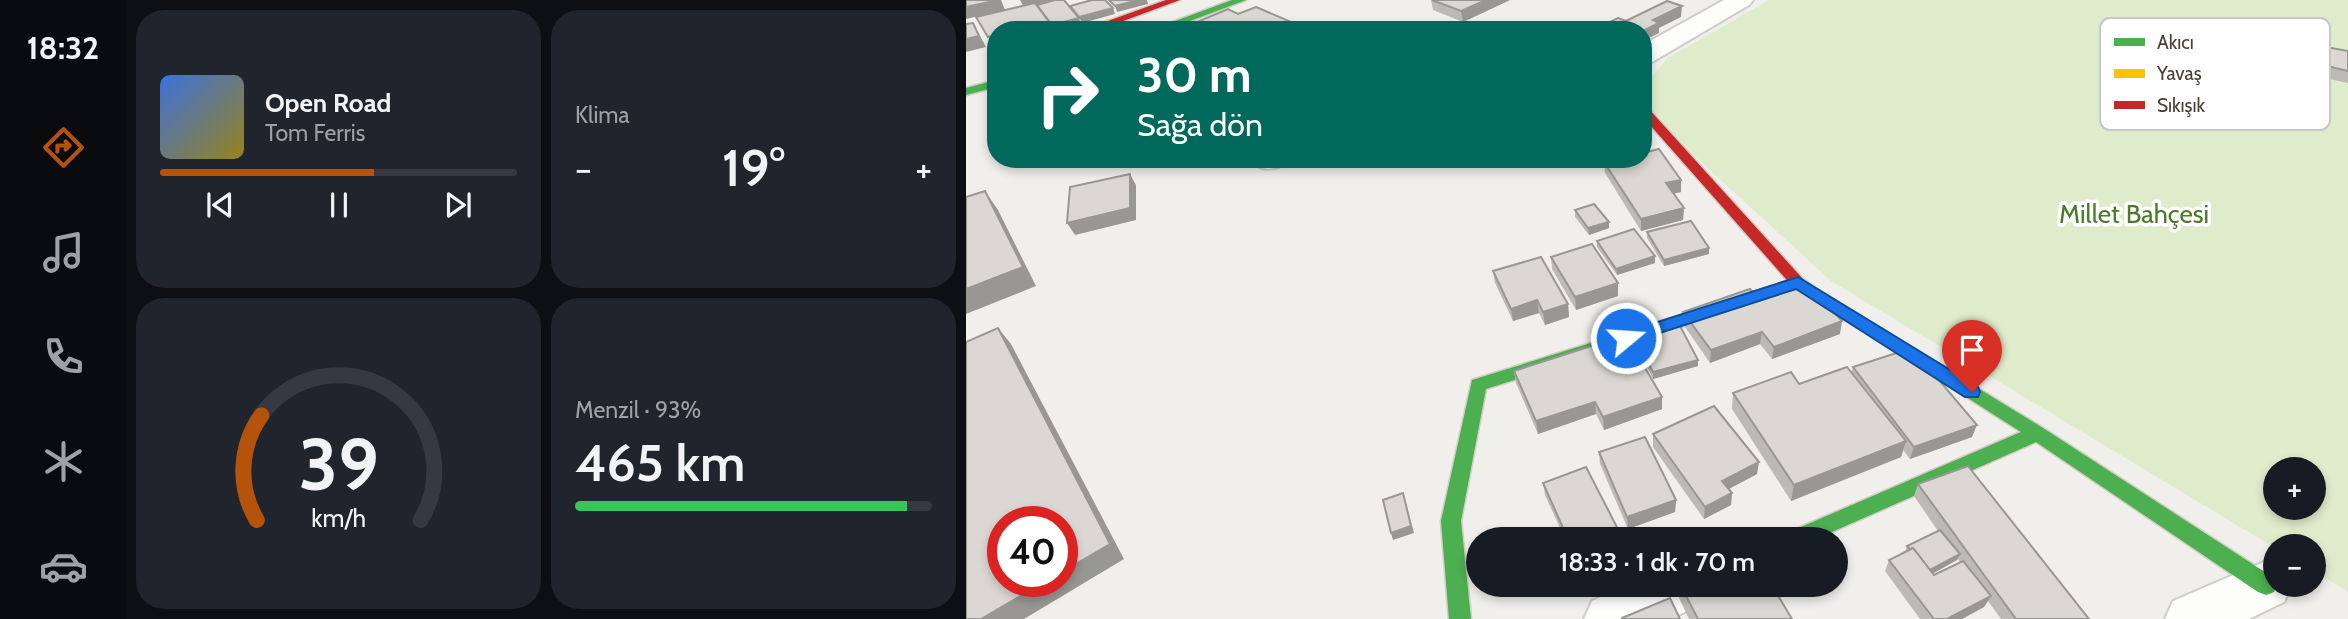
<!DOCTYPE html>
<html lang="tr">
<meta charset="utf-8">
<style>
body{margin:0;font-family:Cabin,sans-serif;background:#20242c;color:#f1f3f6;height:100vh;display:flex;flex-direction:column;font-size:26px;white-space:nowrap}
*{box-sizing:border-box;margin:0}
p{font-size:23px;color:#9ea1a6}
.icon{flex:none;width:38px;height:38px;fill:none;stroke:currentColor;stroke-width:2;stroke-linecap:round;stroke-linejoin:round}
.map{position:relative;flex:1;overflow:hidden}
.sheet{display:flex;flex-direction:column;gap:10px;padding:10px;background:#0d0f14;width:840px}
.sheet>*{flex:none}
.guide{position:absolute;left:21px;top:21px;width:665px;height:147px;border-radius:28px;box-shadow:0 4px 10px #0003;background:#00695c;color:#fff;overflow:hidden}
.tools{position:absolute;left:1297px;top:457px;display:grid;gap:14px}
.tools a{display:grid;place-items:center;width:63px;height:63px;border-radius:50%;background:#171b24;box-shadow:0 4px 10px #0003;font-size:35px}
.speed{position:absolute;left:21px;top:506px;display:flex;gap:14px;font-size:35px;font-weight:700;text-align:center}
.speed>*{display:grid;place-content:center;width:91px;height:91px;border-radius:50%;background:#171b24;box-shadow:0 4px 10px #0003;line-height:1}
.speed .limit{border:10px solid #d22;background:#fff;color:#111}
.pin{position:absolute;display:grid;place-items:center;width:60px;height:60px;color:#fff;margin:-72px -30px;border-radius:50% 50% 50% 0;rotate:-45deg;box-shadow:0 0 7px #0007}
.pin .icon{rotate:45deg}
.me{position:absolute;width:77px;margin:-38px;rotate:72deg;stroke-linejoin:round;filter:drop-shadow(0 0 5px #0008)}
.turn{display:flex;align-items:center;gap:24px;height:147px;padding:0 35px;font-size:32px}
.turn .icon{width:91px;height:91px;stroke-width:2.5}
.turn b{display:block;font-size:49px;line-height:60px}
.big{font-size:52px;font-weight:600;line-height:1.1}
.sheet .tile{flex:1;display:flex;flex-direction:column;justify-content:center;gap:10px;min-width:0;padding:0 24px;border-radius:28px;background:#20242c}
.sheet .dial{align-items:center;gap:0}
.dial svg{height:182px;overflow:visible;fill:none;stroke:#363941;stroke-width:7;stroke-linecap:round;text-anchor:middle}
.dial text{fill:#f1f3f6;stroke:none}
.song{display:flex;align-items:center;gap:21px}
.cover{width:84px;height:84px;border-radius:10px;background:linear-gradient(135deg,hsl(220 70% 55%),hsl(50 70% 35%))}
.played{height:7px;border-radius:4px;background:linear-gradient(90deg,#b45309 60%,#363941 60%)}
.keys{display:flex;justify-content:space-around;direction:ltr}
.heat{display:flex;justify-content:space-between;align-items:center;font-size:38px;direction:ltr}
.charge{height:10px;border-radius:5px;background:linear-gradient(90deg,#34c759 93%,#363941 0)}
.sheet .tiles{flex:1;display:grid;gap:10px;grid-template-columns:repeat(2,1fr)}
.trip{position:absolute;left:500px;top:527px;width:382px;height:70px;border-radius:35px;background:#171b24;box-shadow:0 4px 10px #0003;font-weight:600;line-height:70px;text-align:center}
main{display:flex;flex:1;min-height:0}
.tabs{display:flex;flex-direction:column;width:126px;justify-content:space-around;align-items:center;background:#090b0e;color:#9ea1a6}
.tabs .icon{width:49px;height:49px}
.tabs .on{color:#b45309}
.tabs b{font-size:32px;color:#f1f3f6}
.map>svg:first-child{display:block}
.green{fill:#dfeccb;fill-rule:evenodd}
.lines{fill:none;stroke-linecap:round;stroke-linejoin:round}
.street-casing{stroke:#cfcdc8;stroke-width:4}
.fast-casing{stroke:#d1ccc2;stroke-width:3}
.slow-casing{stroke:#d1ccc2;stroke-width:3}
.jam-casing{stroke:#d1ccc2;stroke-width:3}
.street{fill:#fdfdfc;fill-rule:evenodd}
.fast{fill:#4caf50;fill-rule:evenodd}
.slow{fill:#ffc107;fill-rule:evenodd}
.jam{fill:#c62828;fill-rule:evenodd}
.wall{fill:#bcbab5;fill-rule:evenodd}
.shaded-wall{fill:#999794}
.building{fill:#dbd8d3;stroke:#999794;stroke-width:2}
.route{fill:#1a73e8;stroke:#114b97;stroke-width:2}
.labels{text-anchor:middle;stroke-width:7;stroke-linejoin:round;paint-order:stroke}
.park-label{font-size:26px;fill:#497b28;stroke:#fff}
.key{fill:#fff;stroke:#c8c6c3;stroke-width:2}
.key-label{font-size:19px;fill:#484036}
</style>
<main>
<nav class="tabs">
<b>18:32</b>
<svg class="icon on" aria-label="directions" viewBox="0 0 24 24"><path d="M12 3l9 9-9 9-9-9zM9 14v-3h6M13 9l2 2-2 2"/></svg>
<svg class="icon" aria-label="music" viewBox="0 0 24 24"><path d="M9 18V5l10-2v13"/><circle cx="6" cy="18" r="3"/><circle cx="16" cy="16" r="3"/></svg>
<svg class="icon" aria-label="phone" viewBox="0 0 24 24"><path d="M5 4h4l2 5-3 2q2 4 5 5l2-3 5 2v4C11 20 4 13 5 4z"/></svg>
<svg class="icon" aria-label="climate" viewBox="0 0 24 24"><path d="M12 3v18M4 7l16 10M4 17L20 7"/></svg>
<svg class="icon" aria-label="car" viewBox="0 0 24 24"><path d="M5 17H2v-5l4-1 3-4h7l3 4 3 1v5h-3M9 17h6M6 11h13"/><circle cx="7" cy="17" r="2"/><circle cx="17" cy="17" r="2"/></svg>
</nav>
<section class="sheet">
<div class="tiles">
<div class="tile">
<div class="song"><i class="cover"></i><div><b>Open Road</b><p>Tom Ferris</p></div></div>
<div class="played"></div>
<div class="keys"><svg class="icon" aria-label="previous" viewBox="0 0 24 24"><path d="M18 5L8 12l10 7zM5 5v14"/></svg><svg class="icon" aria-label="pause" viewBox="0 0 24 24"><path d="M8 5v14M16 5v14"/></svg><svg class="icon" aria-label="next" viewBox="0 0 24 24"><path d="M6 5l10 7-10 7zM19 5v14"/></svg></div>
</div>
<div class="tile"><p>Klima</p>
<div class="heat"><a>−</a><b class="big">19°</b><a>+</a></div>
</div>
<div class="tile dial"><svg viewBox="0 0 100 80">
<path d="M14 69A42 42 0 1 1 86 69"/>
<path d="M14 69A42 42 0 0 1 16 23" stroke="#b45309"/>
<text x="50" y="56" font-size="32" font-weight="700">39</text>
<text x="50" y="72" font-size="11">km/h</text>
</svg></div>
<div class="tile"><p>Menzil · 93%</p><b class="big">465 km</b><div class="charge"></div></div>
</div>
</section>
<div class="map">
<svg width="1382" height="619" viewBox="0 0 1382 619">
<rect width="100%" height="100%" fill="#f1efeb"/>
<path class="green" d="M803 0H1382V592L1348 571V546L1309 548 865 281 677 109V87L702 58ZM1309 469H1348V508H1309Z"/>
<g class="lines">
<g class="street-casing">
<g id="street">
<path d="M758 0H787L783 5 686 62 677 64V45Z"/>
<path d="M285 159H317L318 160 313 167C301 170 292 170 285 159Z"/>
<path d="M1300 561 1309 564V584L1326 585 1318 602 1283 619H1199L1207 601Z"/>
<path d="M664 584H750L742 601 704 619H618L626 601Z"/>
</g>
</g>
<g class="fast-casing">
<g id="fast">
<path d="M266 0H280L200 30H185Z"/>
<path d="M30 80V87L0 95V88Z"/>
<path d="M847 287 1077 428 1308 578 1311 585 1308 592 1300 595 1292 592 1070 442 850 539H818L821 533 1055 432 842 296 839 292 842 288Z"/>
<path d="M705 318 711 320 713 324 711 328 520 389 495 521 505 619H483L475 521 506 380Z"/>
</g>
</g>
<g class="slow-casing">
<path id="slow" d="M832 278 837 279 840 283 837 287 705 330 697 324 699 320Z"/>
</g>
<g class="jam-casing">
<g id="jam">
<path d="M200 0H214L133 30H117Z"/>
<path d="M677 106 681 107 837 279 855 292 852 296H842L827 287 677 117Z"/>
</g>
</g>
<use href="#street" class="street"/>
<use href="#fast" class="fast"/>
<use href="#slow" class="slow"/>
<use href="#jam" class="jam"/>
</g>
<g class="wall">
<path d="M465 0H544L497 22 467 10Z"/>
<path d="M272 14 344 30H228L226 24Z"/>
<path d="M1360 47 1382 51V83L1354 77V58Z"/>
<path d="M638 162 715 192 707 194 718 208 717 220 675 231 639 173Z"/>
<path d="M609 210 643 228 623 235 609 217Z"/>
<path d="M681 232 743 248V254L698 266 681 238Z"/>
<path d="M631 241 689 263 651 275 631 247Z"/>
<path d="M585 257 652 283V296L610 310 586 269Z"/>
<path d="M527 271 602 304 603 317 579 325 573 313 547 321 529 283Z"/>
<path d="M794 300 874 334 806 359 794 344 744 363 717 324V312Z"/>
<path d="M668 335 732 360V366L687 379 669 342Z"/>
<path d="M887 367 1006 437 944 459 937 450 935 457 825 501 766 409 767 393 833 384 885 373Z"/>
<path d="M548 371 696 409 638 430 630 414 572 434 550 383Z"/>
<path d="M687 434 791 474 763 489 766 493 765 505 738 519 687 447Z"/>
<path d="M633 452 710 500 709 512 662 529 634 464Z"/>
<path d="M577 483 657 539H599L579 495Z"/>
<path d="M952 484 1123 619H1035L1022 601 1018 607 996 619H954L919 571 923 560 939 552 941 546 972 531 948 496ZM992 559 994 562 968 575 967 573 991 560Z"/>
<path d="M713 584H805L826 619H723L713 598Z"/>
</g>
<g class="shaded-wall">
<path d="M32 0H35L39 10 0 19V7Z"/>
<path d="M54 0H99L59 9Z"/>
<path d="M173 0H181L182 4 151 12 149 6Z"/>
<path d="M520 0H544L497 22 495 11Z"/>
<path d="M716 6 715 17 693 28V33L677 41V31L687 20Z"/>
<path d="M147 8 149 14 116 23 113 17Z"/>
<path d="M113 18 115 24 94 30H89L86 25Z"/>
<path d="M83 22 87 30H51Z"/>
<path d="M7 23 20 47 0 52V39Z"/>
<path d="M30 35V48H29L22 37Z"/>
<path d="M164 174 170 185V220L109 235 101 223Z"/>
<path d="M715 180V192L700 195V183Z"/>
<path d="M19 191 32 210 70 286 0 314V289Z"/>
<path d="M718 208 717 220 675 231V219Z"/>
<path d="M643 222V228L623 235 622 228Z"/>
<path d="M743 248V254L698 266V260Z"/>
<path d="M689 256V263L651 275 650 269Z"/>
<path d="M652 283V296L610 310 609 297Z"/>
<path d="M571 300 573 313 547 321 545 309Z"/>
<path d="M602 304 603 317 579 325 577 312Z"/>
<path d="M876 321 874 334 806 359 808 347Z"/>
<path d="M32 328 45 344 158 559 58 619H15L80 581H96V572Z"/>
<path d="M796 332 794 344 744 363 745 350Z"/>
<path d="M732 360V366L687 379V372Z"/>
<path d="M696 397V409L638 430 637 417Z"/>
<path d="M629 402 630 414 572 434 570 421Z"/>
<path d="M1011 425 1006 437 944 459 948 447Z"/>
<path d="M940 441 935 457 825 501 828 485Z"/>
<path d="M793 462 791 474 755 493 756 481Z"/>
<path d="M437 493 448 533 427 540 425 533Z"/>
<path d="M766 493 765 505 738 519 739 507Z"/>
<path d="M710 500 709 512 662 529 661 517Z"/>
<path d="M994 554 991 560 959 578 961 571Z"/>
<path d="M1025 596 1018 607 996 619H981Z"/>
</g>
<g class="building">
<path d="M0 0H32L0 7Z"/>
<path d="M89 0H98L113 18 86 25 71 5Z"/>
<path d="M126 0H139L147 8 113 17 104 6Z"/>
<path d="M143 0H173L149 6Z"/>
<path d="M466 0H520L495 11Z"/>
<path d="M701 1 716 6 687 20 693 23 677 31 627 30 652 18 660 21Z"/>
<path d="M69 3 83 22 51 30H30V35L22 37 10 17Z"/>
<path d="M290 7 344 30H239L226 24 262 9 272 14Z"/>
<path d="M7 23 13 36 0 39V24Z"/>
<path d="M1360 47 1382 51V71L1361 66Z"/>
<path d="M693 149 715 180 700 183 718 208 675 219 638 162 649 159H677V153Z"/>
<path d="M164 174V208L101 223 104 187Z"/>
<path d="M19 191 57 267 0 289V197Z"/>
<path d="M628 204 643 222 622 228 609 210Z"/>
<path d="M725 221 743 248 698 260 681 232Z"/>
<path d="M668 229 689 256 650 269 631 241Z"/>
<path d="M626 244 652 283 609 297 585 257Z"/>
<path d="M575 257 602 304 577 312 571 300 545 309 527 271Z"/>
<path d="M842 283 876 321 808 347 796 332 745 350 717 312 784 289 794 300Z"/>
<path d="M713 324 732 360 687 372 668 335Z"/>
<path d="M32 328 144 544 96 572V522H37V581H80L15 619H0V342Z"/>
<path d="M660 335 696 397 637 417 629 402 570 421 548 371Z"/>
<path d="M946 348 1011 425 948 447 887 367Z"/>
<path d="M881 367 940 441 828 485 767 393 825 372 833 384Z"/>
<path d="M748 406 793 462 756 481 766 493 739 507 687 434Z"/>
<path d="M679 437 710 500 661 517 633 452Z"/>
<path d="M1002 466 1123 619H1050L952 484Z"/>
<path d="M620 467 657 539H602L577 483Z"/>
<path d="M437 493 445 526 425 533 417 500Z"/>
<path d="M974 530 994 554 964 570 947 548 944 549 941 546Z"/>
<path d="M947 548 968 575 997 561 1025 596 981 619H968L923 560Z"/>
<path d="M714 584H805L826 619H732Z"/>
<path d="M704 598 714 619H656V618Z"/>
</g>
<path class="route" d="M832 277 1012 387 1014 392 1012 397H999L830 289 660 344 651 338 654 334Z"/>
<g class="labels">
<g class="park-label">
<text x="1168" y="223">Millet Bahçesi</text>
</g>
</g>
<rect x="1134" y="18" width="230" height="112" rx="10" class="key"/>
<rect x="1148" y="38" width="31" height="8" fill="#4caf50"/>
<rect x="1148" y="69" width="31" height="9" fill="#ffc107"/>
<rect x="1148" y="101" width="31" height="8" fill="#c62828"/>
<g class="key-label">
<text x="1191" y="49">Akıcı</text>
<text x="1191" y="80">Yavaş</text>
<text x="1191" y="112">Sıkışık</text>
</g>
</svg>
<div class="tools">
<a>+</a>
<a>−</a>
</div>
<div class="speed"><div class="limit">40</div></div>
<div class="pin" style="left:1006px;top:392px;background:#d93025"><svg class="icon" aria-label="arrive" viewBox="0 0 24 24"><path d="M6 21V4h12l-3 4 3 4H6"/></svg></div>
<svg class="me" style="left:660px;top:338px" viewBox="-20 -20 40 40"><circle r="17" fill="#1a73e8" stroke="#fff" stroke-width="3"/><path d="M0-11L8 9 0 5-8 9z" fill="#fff"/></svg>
<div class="trip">18:33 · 1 dk · 70 m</div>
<div class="guide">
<div class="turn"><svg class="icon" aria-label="right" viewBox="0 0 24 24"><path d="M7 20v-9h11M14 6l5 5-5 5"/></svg><div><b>30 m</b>Sağa dön</div></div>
</div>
</div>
</main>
